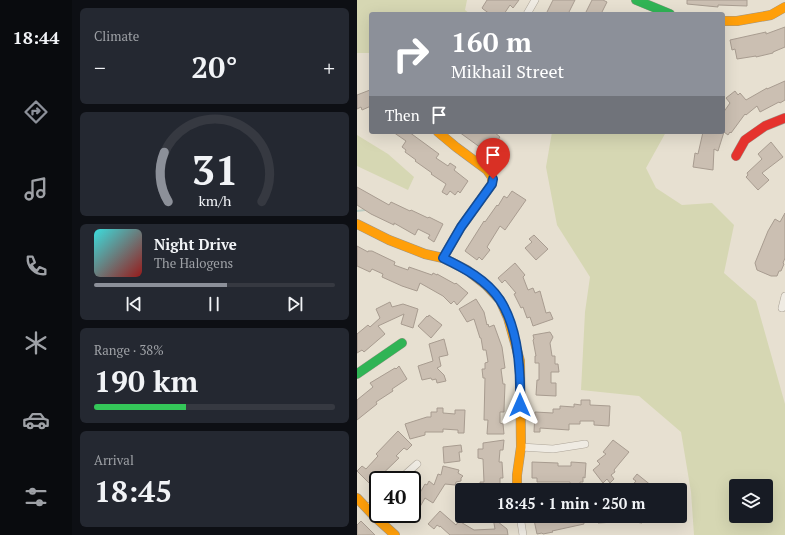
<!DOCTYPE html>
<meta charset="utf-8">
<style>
body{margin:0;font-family:"PT Serif",serif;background:#242831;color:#f1f3f6;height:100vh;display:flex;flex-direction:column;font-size:15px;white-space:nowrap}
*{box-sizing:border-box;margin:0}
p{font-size:13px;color:#9ea1a6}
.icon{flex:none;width:22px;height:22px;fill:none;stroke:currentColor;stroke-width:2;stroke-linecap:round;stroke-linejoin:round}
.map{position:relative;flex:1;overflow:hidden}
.sheet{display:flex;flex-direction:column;gap:8px;padding:8px;background:#0d0f14;width:285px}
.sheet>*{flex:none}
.hud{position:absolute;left:12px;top:12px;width:356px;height:122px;border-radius:4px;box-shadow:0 4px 16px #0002;background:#8c9099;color:#fff;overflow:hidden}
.fabs{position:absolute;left:372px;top:479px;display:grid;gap:8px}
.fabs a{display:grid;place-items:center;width:44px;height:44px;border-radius:4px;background:#171b24;box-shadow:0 4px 16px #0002;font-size:20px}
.speed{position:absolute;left:12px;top:471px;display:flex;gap:8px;font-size:20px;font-weight:700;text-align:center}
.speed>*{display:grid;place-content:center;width:52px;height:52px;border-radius:50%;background:#171b24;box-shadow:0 4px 16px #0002;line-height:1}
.speed .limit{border:2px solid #111;border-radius:6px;background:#fff;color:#111}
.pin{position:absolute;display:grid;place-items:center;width:34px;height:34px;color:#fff;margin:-41px -17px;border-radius:50% 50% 50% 0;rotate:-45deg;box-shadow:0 0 4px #0007}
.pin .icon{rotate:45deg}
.me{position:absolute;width:44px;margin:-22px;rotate:0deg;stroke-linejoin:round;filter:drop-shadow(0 0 3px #0008)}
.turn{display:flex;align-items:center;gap:14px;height:84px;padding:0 16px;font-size:18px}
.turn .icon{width:52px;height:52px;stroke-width:2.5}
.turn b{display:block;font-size:28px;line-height:34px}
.then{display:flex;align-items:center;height:38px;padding:0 16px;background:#0003;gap:8px;font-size:15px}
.big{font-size:30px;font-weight:800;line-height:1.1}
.sheet .widget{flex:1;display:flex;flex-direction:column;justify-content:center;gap:6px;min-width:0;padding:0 14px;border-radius:6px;background:#242831}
.sheet .dial{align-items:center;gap:0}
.dial svg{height:104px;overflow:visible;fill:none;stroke:#363941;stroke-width:7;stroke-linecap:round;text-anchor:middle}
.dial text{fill:#f1f3f6;stroke:none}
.song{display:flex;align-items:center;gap:12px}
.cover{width:48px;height:48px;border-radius:6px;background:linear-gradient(135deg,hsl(180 70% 55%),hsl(0 70% 35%))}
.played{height:4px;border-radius:2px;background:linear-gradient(90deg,#8c9099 55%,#363941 55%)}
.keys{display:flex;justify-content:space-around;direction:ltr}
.heat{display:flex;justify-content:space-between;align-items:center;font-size:22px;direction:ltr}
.charge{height:6px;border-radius:3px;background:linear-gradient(90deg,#34c759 38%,#363941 0)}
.trip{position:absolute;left:98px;top:483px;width:232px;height:40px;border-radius:4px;background:#171b24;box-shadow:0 4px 16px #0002;font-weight:800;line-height:40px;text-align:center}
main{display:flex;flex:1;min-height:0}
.tabs{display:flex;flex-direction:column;width:72px;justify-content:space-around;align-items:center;background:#090b0e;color:#9ea1a6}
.tabs .icon{width:28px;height:28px}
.tabs .active{color:#8c9099}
.tabs b{font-size:18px;color:#f1f3f6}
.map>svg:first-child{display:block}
.green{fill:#d6d7b3;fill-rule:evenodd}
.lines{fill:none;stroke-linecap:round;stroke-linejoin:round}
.stream{stroke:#bcccc2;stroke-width:2}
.building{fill:#cbbfb2;stroke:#a89c90}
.street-casing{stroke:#ada599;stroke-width:8}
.fast-casing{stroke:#9c958a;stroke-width:10}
.slow-casing{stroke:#9c958a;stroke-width:10}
.jam-casing{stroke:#9c958a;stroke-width:10}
.street{stroke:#efebe3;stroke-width:7}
.fast{stroke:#30b455;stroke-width:9}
.slow{stroke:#ff9f0a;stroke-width:9}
.jam{stroke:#e5322d;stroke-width:9}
.route-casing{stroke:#114b97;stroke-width:10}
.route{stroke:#1a73e8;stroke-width:7}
</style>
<main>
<nav class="tabs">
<b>18:44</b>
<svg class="icon active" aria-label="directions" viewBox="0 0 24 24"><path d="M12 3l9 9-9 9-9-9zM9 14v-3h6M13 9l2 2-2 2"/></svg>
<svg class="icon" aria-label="music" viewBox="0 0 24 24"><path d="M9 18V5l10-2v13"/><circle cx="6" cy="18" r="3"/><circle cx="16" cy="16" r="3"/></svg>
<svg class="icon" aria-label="phone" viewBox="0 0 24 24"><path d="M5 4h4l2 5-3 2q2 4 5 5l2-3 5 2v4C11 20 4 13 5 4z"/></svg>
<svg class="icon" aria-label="climate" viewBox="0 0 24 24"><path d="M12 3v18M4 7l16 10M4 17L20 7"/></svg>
<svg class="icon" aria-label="car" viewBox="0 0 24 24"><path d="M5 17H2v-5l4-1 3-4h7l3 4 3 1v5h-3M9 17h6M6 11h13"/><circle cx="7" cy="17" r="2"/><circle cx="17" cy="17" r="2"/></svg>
<svg class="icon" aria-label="filters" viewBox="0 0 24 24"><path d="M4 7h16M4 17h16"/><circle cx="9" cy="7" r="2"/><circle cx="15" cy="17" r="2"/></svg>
</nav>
<section class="sheet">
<div class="widget"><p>Climate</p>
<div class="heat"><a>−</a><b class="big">20°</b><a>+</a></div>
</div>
<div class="widget dial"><svg viewBox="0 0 100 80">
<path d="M14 69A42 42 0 1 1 86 69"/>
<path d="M14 69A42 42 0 0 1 11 31" stroke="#8c9099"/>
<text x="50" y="56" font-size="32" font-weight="700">31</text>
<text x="50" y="72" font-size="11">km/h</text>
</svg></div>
<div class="widget">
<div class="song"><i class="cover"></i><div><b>Night Drive</b><p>The Halogens</p></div></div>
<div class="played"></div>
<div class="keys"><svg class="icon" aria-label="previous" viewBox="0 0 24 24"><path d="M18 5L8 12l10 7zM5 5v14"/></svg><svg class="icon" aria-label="pause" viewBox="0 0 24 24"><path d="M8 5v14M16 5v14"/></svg><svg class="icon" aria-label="next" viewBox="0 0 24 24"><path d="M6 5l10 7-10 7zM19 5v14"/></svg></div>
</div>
<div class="widget"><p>Range · 38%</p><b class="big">190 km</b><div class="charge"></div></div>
<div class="widget"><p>Arrival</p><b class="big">18:45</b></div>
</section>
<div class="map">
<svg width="428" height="535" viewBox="0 0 428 535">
<rect width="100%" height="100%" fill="#e7e0d1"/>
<g class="green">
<path d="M0 0H110L108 10 113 14H14V53H0Z"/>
<path d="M195 132H309L289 168 299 188 325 205 355 203 377 225 367 273 399 301 428 404V535H337L334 492 324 432 282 396 224 390 228 312 233 277 200 225 189 167ZM379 486H409V516H379Z"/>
<path d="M0 135 31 154 57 177 51 190 0 166Z"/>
</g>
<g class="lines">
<path class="stream" d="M0 211 8 210"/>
</g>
<g class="building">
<path d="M130 0H162L156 8 153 5 147 14H133L126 9 125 8Z"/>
<path d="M196 0H218L211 14H189Z"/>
<path d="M235 0H246L250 2 244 14H228Z"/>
<path d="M330 0H390V6L361 5V7L330 4Z"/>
<path d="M428 27V47L416 52V53L399 57V56L380 59 378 49 375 50 373 40 409 32V34Z"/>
<path d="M428 81V100L423 103 422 102 403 112 400 106 389 115 388 114 374 133 373 132 371 135 367 132 361 151 357 149 356 170 336 167 338 153 341 154 346 132H367L366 113 373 103 369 98 378 91 381 95 383 93 389 100 410 88V89Z"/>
<path d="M13 90 14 93V106L5 110 4 107 0 109V95Z"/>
<path d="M36 132H52L82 154 79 158 91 166 93 163 99 167 97 170 111 181 103 193 101 191 98 195 93 191 90 195 85 192 89 184 74 174 75 173 58 161 59 160 48 152 49 150 45 147 49 141Z"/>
<path d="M102 132H137L143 137 131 153Z"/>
<path d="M414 142 426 157 405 173 412 180 401 190 389 177 391 175 390 173 405 159 401 154Z"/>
<path d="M0 187 32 205 34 202 53 211 54 210 71 218 72 217 86 224 77 242 71 238 73 235 61 229 58 235 37 223V225L14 214 0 205Z"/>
<path d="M155 191 169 200 148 230 143 226 130 247 133 250 125 260 122 257 120 260 108 251 127 221 128 222 140 205 141 206 147 196 150 198Z"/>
<path d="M428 213V258L426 263 427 264 424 271H422L420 276H414L400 270 398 263 411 231 418 219 423 222Z"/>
<path d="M177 235 191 249 179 260 168 248 175 242 172 239Z"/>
<path d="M0 246 11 252V251H15L38 262 37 265 51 270 52 267 75 275 76 273 80 275V274L98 284 99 283 111 293 100 305 97 301 94 304 86 296 63 283 60 291 45 286 25 277 26 274 15 269 13 272 0 266Z"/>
<path d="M158 263 168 275 166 277 171 290 176 288 178 293 183 291 189 313 193 312 196 319 176 326 173 317 170 318 166 307 164 308 157 294 159 293 148 280 145 283 141 278Z"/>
<path d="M119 299 127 312 130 325 131 324 132 327 137 325 145 347 148 368 144 369 146 384H148L147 410V412H143V423L146 424 147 434H130L131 420H127L128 378H126L125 369H128V363L131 362 129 350H126L124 338H123L117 319 110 322 102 309Z"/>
<path d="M33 302 35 307 46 304 61 309 56 328 44 324 47 314 21 326 28 334 7 352 5 350 0 353V334L11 325 13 327 23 318 19 309Z"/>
<path d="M72 315 85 325 74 338 61 326 70 316 71 317Z"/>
<path d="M193 332 196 337 193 343 195 356H198V364H201L202 372H194V383H199V396L179 395 180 380H182V363H178V356H179L176 340 177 339 176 335Z"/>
<path d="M87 339 91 355 82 357 84 366 80 368 87 375 89 381 80 383 79 379 75 380 74 378 65 380 61 366 76 361 72 344Z"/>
<path d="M42 366 50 379 35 389 36 391 19 402 20 404 0 420V400L16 387 13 383 38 368 39 369Z"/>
<path d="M224 400H233V405L253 406 252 426 237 425V421H223V424H212V430L183 428V432H177L178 412 196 413V409H203V406L217 407V404L224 405Z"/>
<path d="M80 408H86V413L98 414V410H108L107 433H101V430L86 429V432H68V435L53 439 48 424 70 417H74V412H80Z"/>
<path d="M41 431 55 445 50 450 47 448 39 456 42 458 14 485 0 471 5 466 9 469 21 456 19 454Z"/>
<path d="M147 440 146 450H143L142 462H145L146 478H143V490H124L123 482H127L126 459 121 458V449H126V443Z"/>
<path d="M256 440 272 452 257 470 258 472 254 475 257 479 253 483 250 479 246 483 236 470 243 464 240 461 249 454 246 452Z"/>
<path d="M104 445 105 452H102L103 461 87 463 86 447Z"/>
<path d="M175 462 201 463V466H214V462L229 463 228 478 226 477V482H223V490H214L213 482H180V478H175Z"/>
<path d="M86 466 102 470 101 473 106 476 104 478V481L99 482 98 485 88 484 76 503 68 498 60 512 55 510V495L60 498 68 484 70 485 72 481 77 485 81 474 84 475Z"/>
<path d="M280 474 295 486 292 490H271L279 481 276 479Z"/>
<path d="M83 511 99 525 102 521 117 530 138 529 136 518 150 529 151 535H93L83 526V527L80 525 77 529 71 524Z"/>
<path d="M180 516H226L227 524 195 531 196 532 186 534 185 533 180 534 177 520Z"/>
<path d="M240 516H258V522L241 523Z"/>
<path d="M265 516H286L285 523 264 520Z"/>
<path d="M4 521 18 535H0V525Z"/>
</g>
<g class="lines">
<g class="street-casing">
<g id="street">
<path d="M170 14 178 0"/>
<path d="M425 308 428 296"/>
<path d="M164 447 196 449 228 444"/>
<path d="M42 480 60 464"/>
<path d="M10 509 21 499"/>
<path d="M163 516 166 535"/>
</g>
</g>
<g class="fast-casing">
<g id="fast">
<path d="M279 0 313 14"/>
<path d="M0 374 45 343"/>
</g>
</g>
<g class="slow-casing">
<g id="slow">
<path d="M366 21H380L414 15 428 7"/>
<path d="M81 132 99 147 130 170 135 177V184L104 227 86 258"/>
<path d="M0 224 32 240 68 254 86 258 110 270 129 285 143 300 151 318 163 361 164 447 160 475V490"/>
<path d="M0 498 18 517 38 535"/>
</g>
</g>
<g class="jam-casing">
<path id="jam" d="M379 156 388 140 408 126 428 118"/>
</g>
<use href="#street" class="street"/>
<use href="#fast" class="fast"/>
<use href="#slow" class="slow"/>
<use href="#jam" class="jam"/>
</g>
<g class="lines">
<g class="route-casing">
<path id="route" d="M136 179 135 184 104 227 86 258C107 268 130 280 143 300 162 329 164 371 163 405"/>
</g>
<use href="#route" class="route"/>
</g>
</svg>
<div class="fabs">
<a><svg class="icon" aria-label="layers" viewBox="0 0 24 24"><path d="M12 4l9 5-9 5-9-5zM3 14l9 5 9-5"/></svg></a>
</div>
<div class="speed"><div class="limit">40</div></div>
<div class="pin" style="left:136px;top:179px;background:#d93025"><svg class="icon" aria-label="arrive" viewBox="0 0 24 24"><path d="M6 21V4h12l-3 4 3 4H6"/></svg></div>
<svg class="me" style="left:163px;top:405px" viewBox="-20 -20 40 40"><path d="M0-17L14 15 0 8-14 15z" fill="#1a73e8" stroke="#fff" stroke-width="4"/></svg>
<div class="trip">18:45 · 1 min · 250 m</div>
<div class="hud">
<div class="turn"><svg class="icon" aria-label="right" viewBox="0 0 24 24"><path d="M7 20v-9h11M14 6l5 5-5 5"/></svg><div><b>160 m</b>Mikhail Street</div></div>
<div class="then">Then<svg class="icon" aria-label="arrive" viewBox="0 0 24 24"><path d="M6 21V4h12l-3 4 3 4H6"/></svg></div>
</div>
</div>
</main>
